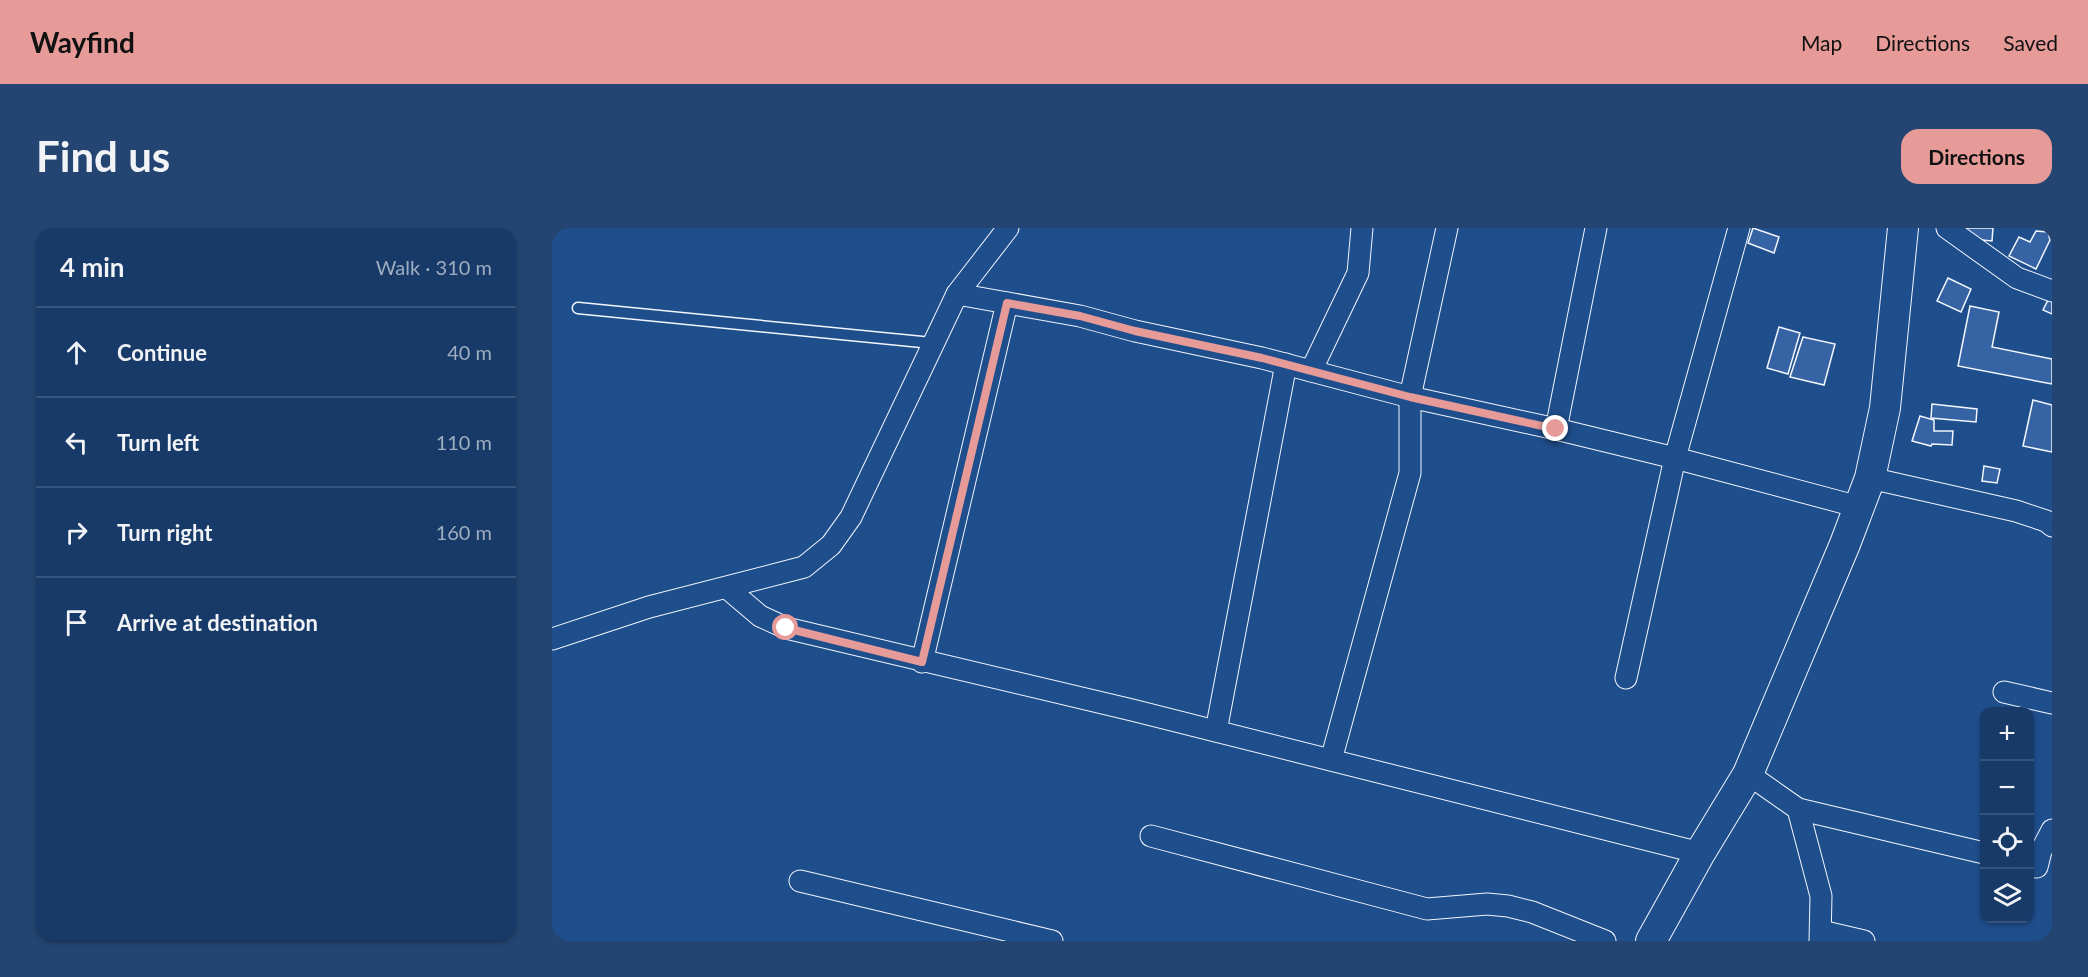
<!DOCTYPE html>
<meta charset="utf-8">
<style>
body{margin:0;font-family:Lato,sans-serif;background:#244571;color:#f1f3f6}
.controls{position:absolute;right:18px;bottom:18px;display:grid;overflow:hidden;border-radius:12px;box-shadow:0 2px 4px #0004}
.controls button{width:54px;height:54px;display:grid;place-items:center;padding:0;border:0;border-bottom:2px solid #36547d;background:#173a69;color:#f1f3f6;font:30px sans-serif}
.stop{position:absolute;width:18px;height:18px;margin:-14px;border:4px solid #e69b98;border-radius:50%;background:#fff}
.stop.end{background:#e69b98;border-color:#fff;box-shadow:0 2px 6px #0008}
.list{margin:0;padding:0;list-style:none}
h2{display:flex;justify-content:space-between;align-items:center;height:78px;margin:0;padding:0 24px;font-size:26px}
h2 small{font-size:20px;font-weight:400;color:#9eadc0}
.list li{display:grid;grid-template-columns:39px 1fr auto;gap:18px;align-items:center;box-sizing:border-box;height:90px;padding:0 24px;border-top:2px solid #36547d}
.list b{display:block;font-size:22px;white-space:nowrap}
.list em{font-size:20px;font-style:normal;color:#9eadc0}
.icon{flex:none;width:33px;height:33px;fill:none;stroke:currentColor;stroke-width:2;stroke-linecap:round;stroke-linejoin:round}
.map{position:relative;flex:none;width:1500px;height:713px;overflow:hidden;border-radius:18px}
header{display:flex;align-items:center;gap:36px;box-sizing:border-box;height:84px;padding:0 30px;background:#e69b98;color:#111}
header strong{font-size:28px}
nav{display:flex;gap:33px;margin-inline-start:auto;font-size:21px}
.intro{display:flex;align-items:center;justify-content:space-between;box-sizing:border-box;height:144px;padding:0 36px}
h1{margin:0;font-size:42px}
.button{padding:15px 27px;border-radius:18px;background:#e69b98;color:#111;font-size:21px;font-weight:700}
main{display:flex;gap:36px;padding:0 36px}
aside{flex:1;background:#173a69;border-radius:18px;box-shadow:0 2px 4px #0004}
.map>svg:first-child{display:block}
.building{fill:#3563a3;stroke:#f2f6ff;stroke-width:1.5}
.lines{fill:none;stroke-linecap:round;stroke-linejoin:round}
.lane-casing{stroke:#f2f6ff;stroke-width:13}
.street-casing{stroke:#f2f6ff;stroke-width:23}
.secondary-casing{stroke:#f2f6ff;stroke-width:32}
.lane{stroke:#1f4e8c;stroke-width:10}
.street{stroke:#1f4e8c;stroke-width:21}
.secondary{stroke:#1f4e8c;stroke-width:30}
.route{stroke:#e69b98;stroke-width:8}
</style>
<header>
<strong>Wayfind</strong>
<nav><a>Map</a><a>Directions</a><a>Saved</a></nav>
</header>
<div class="intro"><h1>Find us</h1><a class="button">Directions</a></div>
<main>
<aside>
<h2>4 min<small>Walk · 310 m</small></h2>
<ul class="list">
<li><svg class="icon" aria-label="ahead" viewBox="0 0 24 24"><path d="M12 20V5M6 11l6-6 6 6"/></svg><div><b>Continue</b></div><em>40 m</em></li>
<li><svg class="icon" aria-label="left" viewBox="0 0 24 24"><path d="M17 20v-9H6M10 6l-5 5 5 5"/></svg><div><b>Turn left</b></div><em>110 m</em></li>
<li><svg class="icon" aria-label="right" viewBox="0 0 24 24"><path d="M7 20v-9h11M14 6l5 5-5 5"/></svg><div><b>Turn right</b></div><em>160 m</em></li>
<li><svg class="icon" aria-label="arrive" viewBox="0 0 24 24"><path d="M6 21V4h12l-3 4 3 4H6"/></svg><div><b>Arrive at destination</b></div></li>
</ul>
</aside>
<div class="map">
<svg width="1500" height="713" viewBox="0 0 1500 713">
<rect width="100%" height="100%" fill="#1f4e8c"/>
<g class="building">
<polygon points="1201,0 1227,9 1222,25 1196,15"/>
<polygon points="1409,0 1441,0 1440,13 1411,10"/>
<polygon points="1484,3 1496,4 1498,12 1484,41 1457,28 1467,9 1478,14"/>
<polygon points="1396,50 1419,61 1409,84 1385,73"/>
<polygon points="1500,64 1500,86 1491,82"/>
<polygon points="1418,78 1447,84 1440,119 1500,131 1500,156 1406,138"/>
<polygon points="1227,99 1248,105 1236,146 1215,140"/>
<polygon points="1251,109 1283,116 1272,157 1238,149"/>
<polygon points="1481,172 1500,177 1500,224 1471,218"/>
<polygon points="1380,176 1425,181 1424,194 1379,190"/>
<polygon points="1368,188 1382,192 1382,203 1401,203 1400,217 1380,216 1379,218 1360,213"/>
<polygon points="1432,238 1448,241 1445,255 1430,253"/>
</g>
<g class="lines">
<g class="lane-casing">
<polyline id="lane" points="26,80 380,115"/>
</g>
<g class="street-casing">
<g id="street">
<polyline points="1395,0 1465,50 1500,63"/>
<polyline points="405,66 528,88 583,103 710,130 858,169 1004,201 1123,230 1307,279"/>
<polyline points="759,143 806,45 810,0"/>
<polyline points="1004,201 1044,0"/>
<polyline points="1318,250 1464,283 1494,293 1500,298"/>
<polyline points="175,360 208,388 234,400 580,482 1148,625"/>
<polyline points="0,411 97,379 252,339 279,317 299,289 405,66 456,0"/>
<polyline points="370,434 455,75"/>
<polyline points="1074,450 1123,230 1187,0"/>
<polyline points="1452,464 1500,475"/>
<polyline points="664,503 734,136"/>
<polyline points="779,532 858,245 858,169 895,0"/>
<polyline points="1196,546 1246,581 1269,668 1268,713"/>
<polyline points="1246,581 1432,625"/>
<polyline points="599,608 875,681 935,676 956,678 980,684 1053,713"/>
<polyline points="1485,639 1489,623 1500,602"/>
<polyline points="248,653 500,713"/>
<polyline points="1269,703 1312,713"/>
</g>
</g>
<g class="secondary-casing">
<polyline id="secondary" points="1099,713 1148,625 1196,546 1293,316 1318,250 1333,180 1351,0"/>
</g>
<use href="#lane" class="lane"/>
<use href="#street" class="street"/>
<use href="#secondary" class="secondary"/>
</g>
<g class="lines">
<polyline class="route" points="234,400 370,434 455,75 528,88 583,103 710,130 858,169 1004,201"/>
</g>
</svg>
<div class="controls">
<button>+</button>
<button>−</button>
<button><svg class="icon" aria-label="locate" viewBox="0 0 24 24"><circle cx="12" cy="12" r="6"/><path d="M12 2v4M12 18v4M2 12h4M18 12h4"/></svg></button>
<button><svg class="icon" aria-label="layers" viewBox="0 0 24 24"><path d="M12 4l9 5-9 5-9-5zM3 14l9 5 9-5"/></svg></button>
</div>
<div class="stop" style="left:234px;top:400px"></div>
<div class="stop end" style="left:1004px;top:201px"></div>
</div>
</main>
